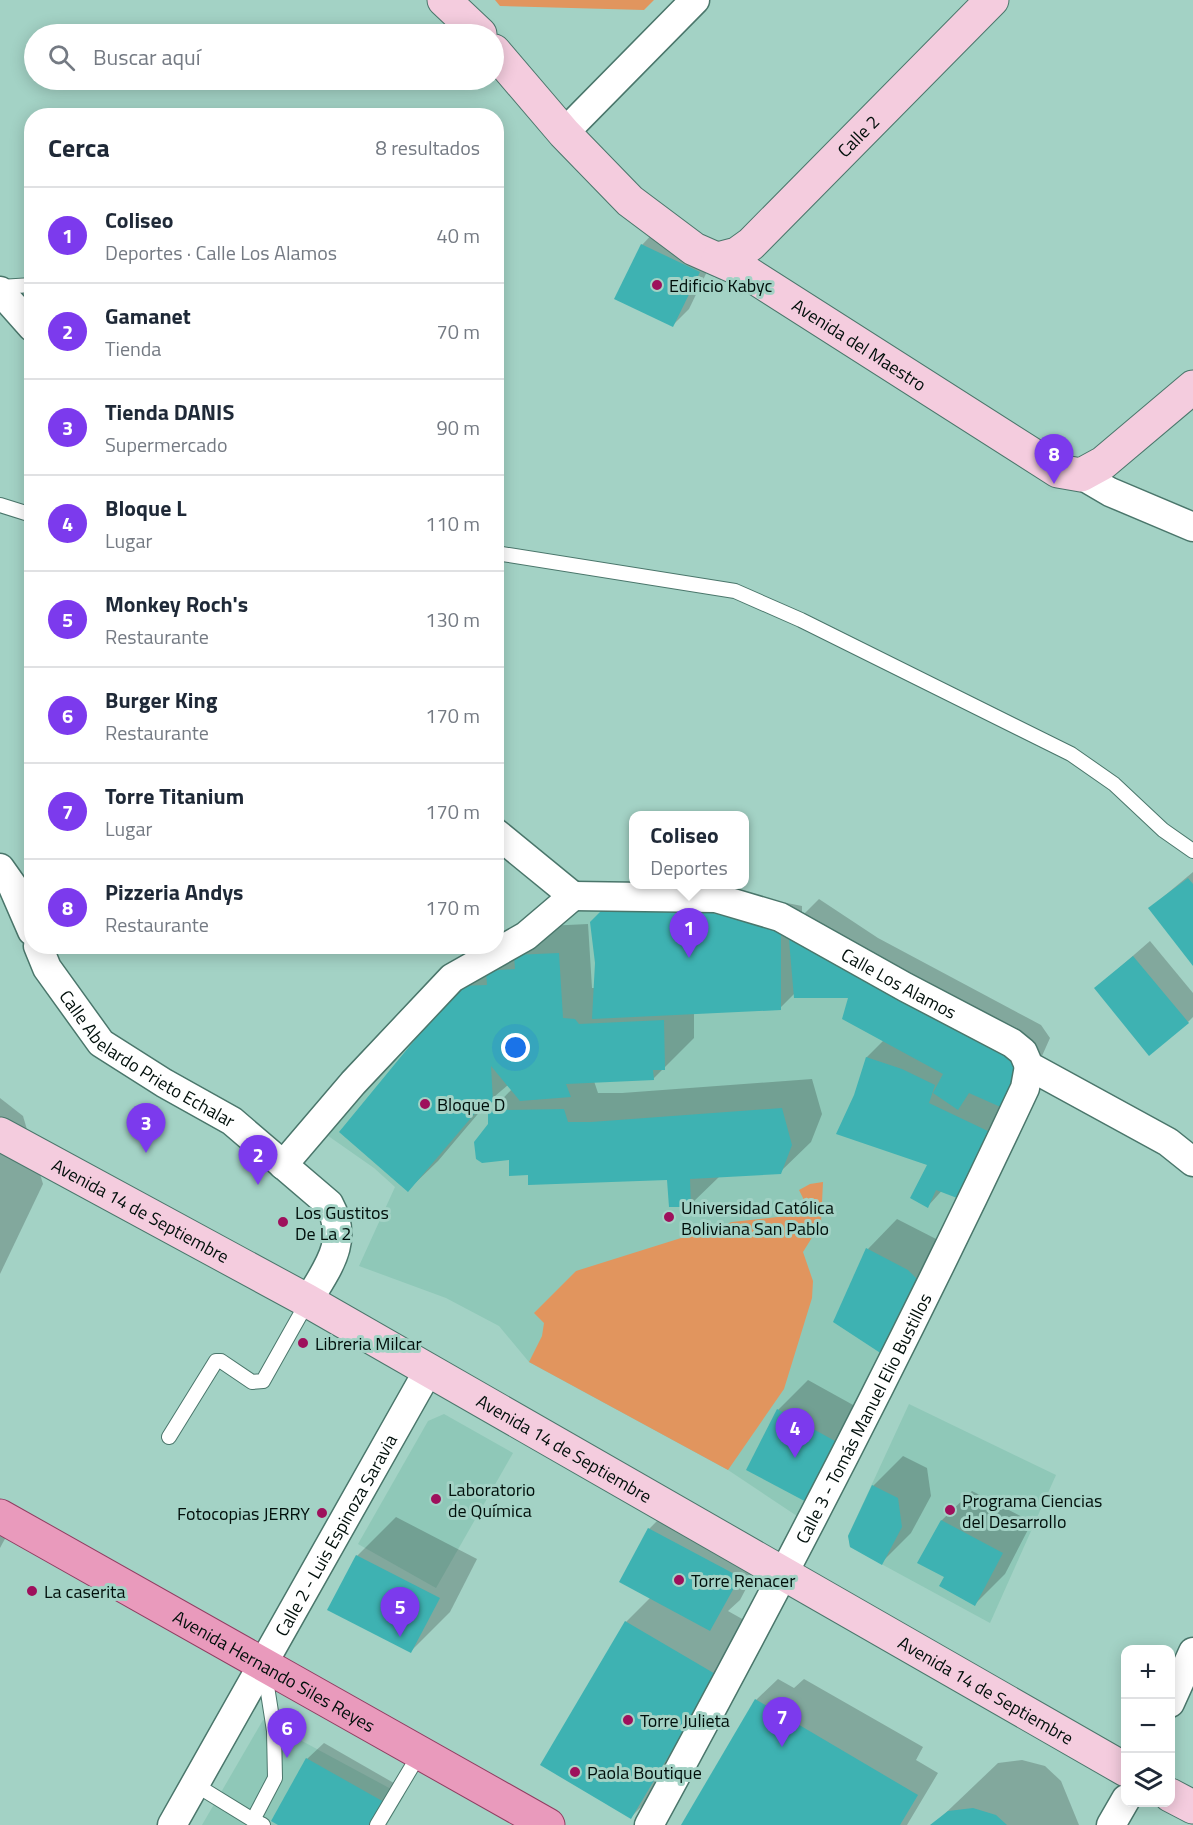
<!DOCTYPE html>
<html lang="es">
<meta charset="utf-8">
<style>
body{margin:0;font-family:"Titillium Web",sans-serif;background:#f6f6f7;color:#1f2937}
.controls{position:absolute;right:18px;bottom:18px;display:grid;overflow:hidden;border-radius:12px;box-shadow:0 3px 15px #0003}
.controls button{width:54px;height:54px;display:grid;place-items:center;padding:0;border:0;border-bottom:2px solid #e0e1e3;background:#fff;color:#1f2937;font:30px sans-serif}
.you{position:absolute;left:516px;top:1048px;width:21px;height:21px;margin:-15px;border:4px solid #fff;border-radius:50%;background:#1a73e8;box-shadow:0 0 0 9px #1a73e833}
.badge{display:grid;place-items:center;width:39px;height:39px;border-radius:50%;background:#7c3aed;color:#fff;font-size:20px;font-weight:700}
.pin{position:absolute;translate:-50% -50px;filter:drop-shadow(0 2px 3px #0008)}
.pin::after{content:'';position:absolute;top:32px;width:21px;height:18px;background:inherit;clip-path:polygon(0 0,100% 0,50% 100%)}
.popup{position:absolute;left:629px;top:811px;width:120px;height:78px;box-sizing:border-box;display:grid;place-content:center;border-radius:12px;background:#fff;filter:drop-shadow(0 2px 4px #0005);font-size:20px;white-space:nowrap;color:#747a83}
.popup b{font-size:22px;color:#1f2937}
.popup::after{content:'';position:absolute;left:50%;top:100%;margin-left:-12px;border:12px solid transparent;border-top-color:#fff}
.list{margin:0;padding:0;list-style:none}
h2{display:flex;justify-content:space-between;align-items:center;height:78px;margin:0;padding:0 24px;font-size:26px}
h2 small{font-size:20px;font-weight:400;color:#747a83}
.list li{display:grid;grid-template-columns:39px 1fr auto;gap:18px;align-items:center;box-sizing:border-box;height:96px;padding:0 24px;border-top:2px solid #e0e1e3}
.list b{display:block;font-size:22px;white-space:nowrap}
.list p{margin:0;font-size:20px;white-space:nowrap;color:#747a83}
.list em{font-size:20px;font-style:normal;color:#747a83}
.icon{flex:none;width:33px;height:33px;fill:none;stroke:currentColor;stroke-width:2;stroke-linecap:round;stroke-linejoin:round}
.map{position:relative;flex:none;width:1193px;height:1825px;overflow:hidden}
.search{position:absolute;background:#fff;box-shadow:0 3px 15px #0003;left:24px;top:24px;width:480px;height:66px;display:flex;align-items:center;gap:15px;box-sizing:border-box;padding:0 21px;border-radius:33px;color:#747a83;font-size:22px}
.panel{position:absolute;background:#fff;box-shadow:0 3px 15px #0003;left:24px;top:108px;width:480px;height:846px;border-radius:24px}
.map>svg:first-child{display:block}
.built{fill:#8fc8b8}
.green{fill:#e1955e}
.shadow{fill:#0003}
.building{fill:#3eb2b2}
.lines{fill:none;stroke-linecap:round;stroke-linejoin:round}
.service-casing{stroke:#4a766b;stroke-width:16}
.minor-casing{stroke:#4a766b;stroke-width:31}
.secondary-casing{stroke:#4a766b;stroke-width:35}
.primary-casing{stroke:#8f3d61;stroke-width:35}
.service{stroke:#fff;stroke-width:14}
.minor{stroke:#fff;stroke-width:28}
.secondary{stroke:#f4ccde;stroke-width:33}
.primary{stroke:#e99abc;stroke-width:33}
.poi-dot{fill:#9e105c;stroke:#a3d2c5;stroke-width:2}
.labels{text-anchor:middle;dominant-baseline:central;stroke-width:6;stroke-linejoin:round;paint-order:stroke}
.street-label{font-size:18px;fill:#010f0b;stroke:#a3d2c5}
.poi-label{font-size:18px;fill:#010f0b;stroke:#a3d2c5;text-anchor:start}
</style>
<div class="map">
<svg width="1193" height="1825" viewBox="0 0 1193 1825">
<rect width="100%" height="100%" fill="#a3d2c5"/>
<g class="built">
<polygon points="608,904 696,910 765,923 1021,1069 803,1520 728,1470 529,1362 499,1326 446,1298 359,1266 395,1187 374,1168 324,1133 449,988 558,916"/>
<polygon points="909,1404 1056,1475 990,1623 850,1547 848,1536"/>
<polygon points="444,1414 513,1453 436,1588 358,1544 428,1421"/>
<polygon points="263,1720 404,1796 387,1825 202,1825"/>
</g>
<g class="green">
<polygon points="495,0 654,0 644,10 500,6"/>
<polygon points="823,1182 821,1223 803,1252 813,1281 812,1298 784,1389 728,1470 529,1362 542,1336 544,1323 534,1313 576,1271 732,1222 804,1214 805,1202 799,1190 810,1184"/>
</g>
<g class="shadow">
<polygon points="658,228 715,255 689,309 673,325 642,245"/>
<polygon points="1193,872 1193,963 1150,908"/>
<polygon points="718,889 802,906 802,916 819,899 878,938 1041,1025 1050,1038 1021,1103 928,1206 929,1164 855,1095 867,1057 884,1040 850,996 795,993 780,1008 694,1012 694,1038 653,1079 594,1081 598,1093 622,1093 812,1079 822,1114 811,1142 780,1172 720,1176 690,1205 668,1178 529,1173 510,1158 490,1124 489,1113 512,1089 508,1085 488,1102 438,1161 408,1190 460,987 546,926 588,924 592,988 595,988"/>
<polygon points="1150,941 1193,993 1193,1017 1188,1022 1096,988"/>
<polygon points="0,1098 23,1116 43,1184 0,1274"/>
<polygon points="897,1219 938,1240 915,1324 868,1249"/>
<polygon points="808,1380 873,1416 842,1473 778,1410"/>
<polygon points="903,1456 927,1468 931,1496 911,1533 881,1563 873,1486"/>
<polygon points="972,1491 1032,1522 1005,1574 975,1604 946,1577 919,1562 942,1520"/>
<polygon points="679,1499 768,1547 740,1600 728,1611 760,1629 676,1772 631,1817 626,1622 651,1597 649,1529"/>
<polygon points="0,1514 14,1522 0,1548"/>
<polygon points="396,1517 477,1559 450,1612 411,1651 357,1556"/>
<polygon points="778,1679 794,1688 804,1679 923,1747 916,1760 938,1773 907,1825 683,1825 756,1700"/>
<polygon points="324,1743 399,1786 377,1825 281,1825 307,1759"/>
<polygon points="1022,1760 1045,1766 1061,1781 1079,1825 933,1825 998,1763"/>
</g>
<g class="building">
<polygon points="641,244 700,272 673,327 614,299"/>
<polygon points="1188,878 1193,884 1193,966 1148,908"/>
<polygon points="608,904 696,910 781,927 781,1010 592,1019 595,963 590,922"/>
<polygon points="788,928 1011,1055 1021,1069 1005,1109 969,1093 958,1110 933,1093 943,1074 842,1019 848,998 794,998"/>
<polygon points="559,953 563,1018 575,1019 579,1024 664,1020 665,1070 653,1070 654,1080 566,1084 571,1097 520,1101 491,1066 493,1102 482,1105 408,1192 339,1132 459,986 487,985 486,971 515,969 514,955"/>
<polygon points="1133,956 1189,1023 1149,1056 1094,988"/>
<polygon points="866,1057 902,1069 935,1085 929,1103 992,1133 965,1201 936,1190 928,1208 910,1198 927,1165 836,1134 854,1095"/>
<polygon points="782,1108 792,1145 781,1174 690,1179 691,1207 669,1207 667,1180 528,1185 528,1175 509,1176 509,1160 482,1163 476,1159 474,1142 488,1124 488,1112 500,1110 564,1109 568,1122 591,1122"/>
<polygon points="866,1248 908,1270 919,1281 885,1356 833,1322"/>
<polygon points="777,1409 844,1446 812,1505 746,1470"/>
<polygon points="872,1485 898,1498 902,1527 882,1565 850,1547 848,1536"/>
<polygon points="941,1520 1003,1553 975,1606 939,1586 944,1577 917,1563"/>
<polygon points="648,1528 740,1577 710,1631 619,1582"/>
<polygon points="356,1555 440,1598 411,1653 327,1610"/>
<polygon points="625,1621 717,1675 631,1819 540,1765"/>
<polygon points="755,1699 918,1795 900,1825 681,1825"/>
<polygon points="306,1758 384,1802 371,1825 278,1825 271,1821"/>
<polygon points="973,1808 996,1815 1007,1825 930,1825 948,1811"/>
</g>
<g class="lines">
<g class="service-casing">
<g id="service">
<polyline points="0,287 32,285"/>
<polyline points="0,505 32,515"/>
<polyline points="496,553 735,591 801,620 1071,754 1114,784 1163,830 1193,851"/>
<polyline points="169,1437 216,1361 221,1361 252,1382 263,1381 308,1301"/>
<polyline points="196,1785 253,1820"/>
<polyline points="263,1825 253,1820 275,1778 274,1731 264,1667"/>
<polyline points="377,1825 420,1753"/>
</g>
</g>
<g class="minor-casing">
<g id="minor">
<polyline points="564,133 695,0"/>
<polyline points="0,291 32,327"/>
<polyline points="1081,475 1110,492 1193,527"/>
<polyline points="496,833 573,896"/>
<polyline points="0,868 12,885 32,931"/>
<path id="s1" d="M573,896l143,2 64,19 125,70 107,56 11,9 6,14 139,76 25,20"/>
<path id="s2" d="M38,946l9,22 54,75 63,40 68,38 97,83c21,38 -2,64 -21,97"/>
<polyline points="283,1165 353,1083 452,978 526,936 573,896"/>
<polyline points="1170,1703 1193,1652"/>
<path id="s3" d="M172,1825l256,-454"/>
<path id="s4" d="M649,1825c132,-242 259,-487 376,-737l4,-22"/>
<polyline points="1111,1825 1126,1799"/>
</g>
</g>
<g class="secondary-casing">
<g id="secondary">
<polyline points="444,0 480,34"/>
<path id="s5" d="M494,51l70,82 66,68 64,48 52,23 312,199 23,4 22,-12 90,-76"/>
<path id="s6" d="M718,259l19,-5 14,-10 241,-244"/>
<path id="s7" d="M0,1134l308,167 818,469"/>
<polyline points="1170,1795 1193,1807"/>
</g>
</g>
<g class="primary-casing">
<g id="primary">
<path id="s8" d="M0,1516l548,309"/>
</g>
</g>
<use href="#service" class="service"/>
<use href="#minor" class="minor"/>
<use href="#secondary" class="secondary"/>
<use href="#primary" class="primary"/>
</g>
<g class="poi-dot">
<circle cx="657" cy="285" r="6"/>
<circle cx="425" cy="1104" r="6"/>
<circle cx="669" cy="1217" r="6"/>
<circle cx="283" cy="1222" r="6"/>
<circle cx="303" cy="1343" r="6"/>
<circle cx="436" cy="1499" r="6"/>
<circle cx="950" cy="1510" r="6"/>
<circle cx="322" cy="1513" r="6"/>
<circle cx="679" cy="1580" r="6"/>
<circle cx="32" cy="1591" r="6"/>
<circle cx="628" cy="1720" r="6"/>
<circle cx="575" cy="1772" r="6"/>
</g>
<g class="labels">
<g class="street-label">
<text stroke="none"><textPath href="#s6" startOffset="189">Calle 2</textPath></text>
<text stroke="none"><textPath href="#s5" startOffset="474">Avenida del Maestro</textPath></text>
<text stroke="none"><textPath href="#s1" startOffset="346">Calle Los Alamos</textPath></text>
<text stroke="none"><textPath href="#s2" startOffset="162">Calle Abelardo Prieto Echalar</textPath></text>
<text stroke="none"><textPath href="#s7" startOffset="160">Avenida 14 de Septiembre</textPath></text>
<text stroke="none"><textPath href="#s4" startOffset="460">Calle 3 - Tomás Manuel Elio Bustillos</textPath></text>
<text stroke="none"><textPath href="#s7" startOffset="646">Avenida 14 de Septiembre</textPath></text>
<text stroke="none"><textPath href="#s3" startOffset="333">Calle 2 - Luis Espinoza Saravia</textPath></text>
<text stroke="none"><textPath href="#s8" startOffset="315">Avenida Hernando Siles Reyes</textPath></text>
<text stroke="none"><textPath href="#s7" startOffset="1132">Avenida 14 de Septiembre</textPath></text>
</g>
<g class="poi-label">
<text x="669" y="285">Edificio Kabyc</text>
<text x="437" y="1104">Bloque D</text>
<text x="681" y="1207">Universidad Católica<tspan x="681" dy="21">Boliviana San Pablo</tspan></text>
<text x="295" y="1212">Los Gustitos<tspan x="295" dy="21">De La 2</tspan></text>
<text x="315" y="1343">Libreria Milcar</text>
<text x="448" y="1489">Laboratorio<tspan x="448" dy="21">de Química</tspan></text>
<text x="962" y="1500">Programa Ciencias<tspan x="962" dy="21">del Desarrollo</tspan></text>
<text x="310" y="1513" text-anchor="end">Fotocopias JERRY</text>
<text x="691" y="1580">Torre Renacer</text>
<text x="44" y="1591">La caserita</text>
<text x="640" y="1720">Torre Julieta</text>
<text x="587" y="1772">Paola Boutique</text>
</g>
</g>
</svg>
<div class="controls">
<button>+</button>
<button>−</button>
<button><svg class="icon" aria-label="layers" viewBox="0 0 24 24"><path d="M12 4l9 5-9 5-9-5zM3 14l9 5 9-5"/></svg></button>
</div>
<div class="you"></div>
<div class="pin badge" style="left:689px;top:958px">1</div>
<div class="popup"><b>Coliseo</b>Deportes</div>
<div class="pin badge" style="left:258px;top:1185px">2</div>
<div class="pin badge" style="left:146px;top:1153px">3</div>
<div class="pin badge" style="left:795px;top:1458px">4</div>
<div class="pin badge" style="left:400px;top:1637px">5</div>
<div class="pin badge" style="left:287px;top:1758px">6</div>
<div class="pin badge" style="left:782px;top:1747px">7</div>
<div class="pin badge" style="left:1054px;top:484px">8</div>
<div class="search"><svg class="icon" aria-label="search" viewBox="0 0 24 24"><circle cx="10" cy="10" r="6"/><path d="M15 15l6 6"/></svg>Buscar aquí</div>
<section class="panel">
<h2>Cerca<small>8 resultados</small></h2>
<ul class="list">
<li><span class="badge">1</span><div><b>Coliseo</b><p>Deportes · Calle Los Alamos</p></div><em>40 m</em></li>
<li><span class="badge">2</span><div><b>Gamanet</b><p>Tienda</p></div><em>70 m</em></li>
<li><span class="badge">3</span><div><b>Tienda DANIS</b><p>Supermercado</p></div><em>90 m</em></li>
<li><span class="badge">4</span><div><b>Bloque L</b><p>Lugar</p></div><em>110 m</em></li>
<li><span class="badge">5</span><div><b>Monkey Roch's</b><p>Restaurante</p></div><em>130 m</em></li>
<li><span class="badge">6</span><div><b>Burger King</b><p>Restaurante</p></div><em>170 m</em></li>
<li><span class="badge">7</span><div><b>Torre Titanium</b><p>Lugar</p></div><em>170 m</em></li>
<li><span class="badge">8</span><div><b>Pizzeria Andys</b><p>Restaurante</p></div><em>170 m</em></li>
</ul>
</section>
</div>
